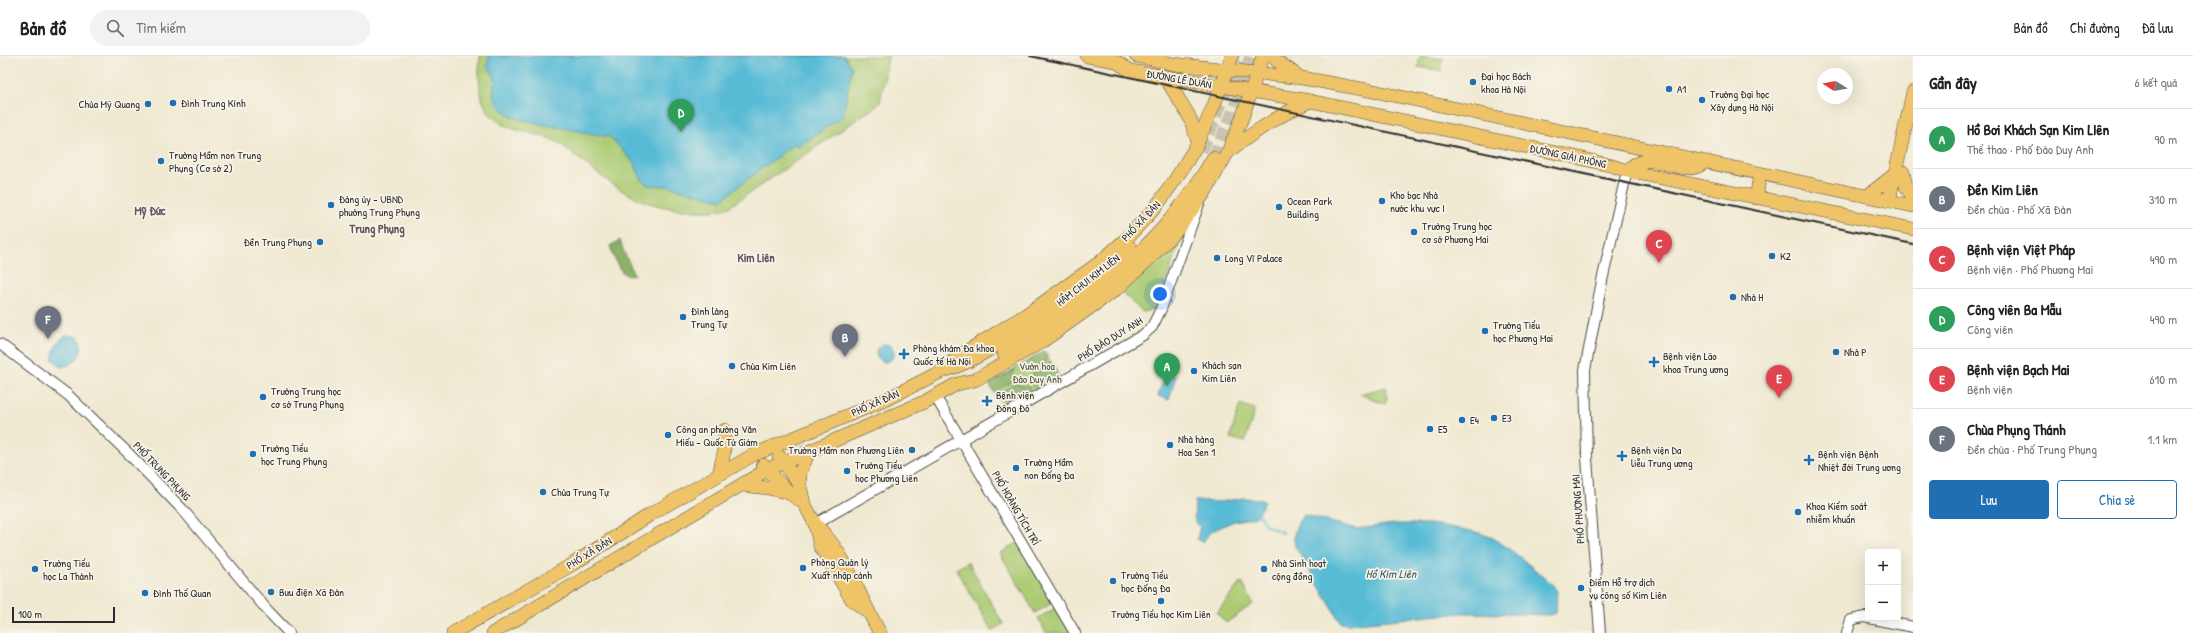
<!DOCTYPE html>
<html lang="vi">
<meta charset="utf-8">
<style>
body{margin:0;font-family:"Patrick Hand",sans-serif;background:#f2f2f2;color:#222}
.controls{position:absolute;right:12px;bottom:12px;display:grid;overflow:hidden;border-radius:4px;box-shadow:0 4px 16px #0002}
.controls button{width:36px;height:36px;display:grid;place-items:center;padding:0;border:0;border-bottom:1px solid #e0e0e0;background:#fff;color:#222;font:20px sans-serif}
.compass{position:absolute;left:1817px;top:12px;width:36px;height:36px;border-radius:50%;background:#fff;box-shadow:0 4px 16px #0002;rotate:281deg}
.scale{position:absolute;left:12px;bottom:10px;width:103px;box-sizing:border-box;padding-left:4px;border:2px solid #2b2b2b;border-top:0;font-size:11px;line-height:14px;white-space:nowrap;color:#2b2b2b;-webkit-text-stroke:3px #f7f3e8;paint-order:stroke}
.you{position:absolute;left:1160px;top:238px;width:14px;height:14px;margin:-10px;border:3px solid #fff;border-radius:50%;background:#1a73e8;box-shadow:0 0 0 6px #1a73e833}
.badge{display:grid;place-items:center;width:26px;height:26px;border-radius:50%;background:#1f6fb2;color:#fff;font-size:13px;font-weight:700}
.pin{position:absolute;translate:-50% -33px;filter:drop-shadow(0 1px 2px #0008)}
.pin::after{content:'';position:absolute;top:21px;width:14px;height:12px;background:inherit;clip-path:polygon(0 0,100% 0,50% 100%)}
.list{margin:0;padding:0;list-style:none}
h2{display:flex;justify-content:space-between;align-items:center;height:52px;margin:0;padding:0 16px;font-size:17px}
h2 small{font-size:13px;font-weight:400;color:#767676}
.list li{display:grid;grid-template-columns:26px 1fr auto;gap:12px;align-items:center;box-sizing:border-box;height:60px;padding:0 16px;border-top:1px solid #e0e0e0}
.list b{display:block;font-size:15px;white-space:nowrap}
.list p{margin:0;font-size:13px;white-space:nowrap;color:#767676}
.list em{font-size:13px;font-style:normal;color:#767676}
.actions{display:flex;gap:8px;padding:12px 16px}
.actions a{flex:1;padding:9px 0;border:1px solid #1f6fb2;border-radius:4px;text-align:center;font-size:14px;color:#1f6fb2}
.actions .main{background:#1f6fb2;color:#fff}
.icon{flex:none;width:22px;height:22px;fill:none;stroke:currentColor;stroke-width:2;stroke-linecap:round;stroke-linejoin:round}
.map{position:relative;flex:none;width:1913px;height:577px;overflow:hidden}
header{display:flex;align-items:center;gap:24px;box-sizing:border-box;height:56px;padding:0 20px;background:#fff;border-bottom:1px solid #e0e0e0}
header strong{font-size:19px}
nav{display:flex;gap:22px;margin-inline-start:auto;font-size:14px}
.search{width:280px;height:36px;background:#f2f2f2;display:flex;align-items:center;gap:10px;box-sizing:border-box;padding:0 14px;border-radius:22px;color:#767676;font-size:15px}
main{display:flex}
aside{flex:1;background:#fff}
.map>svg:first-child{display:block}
.green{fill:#accb73;stroke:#6c7b4f}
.forest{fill:#89af65;stroke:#5a6d48}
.water{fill:#58bbd6;stroke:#427380}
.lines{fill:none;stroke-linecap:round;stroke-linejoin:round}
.stream{stroke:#58bbd6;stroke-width:2}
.major-tunnel{stroke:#c9c3b0;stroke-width:13;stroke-dasharray:13 6;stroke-linecap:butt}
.minor-casing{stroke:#494844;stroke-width:12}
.major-casing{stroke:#494844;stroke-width:14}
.minor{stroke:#fff;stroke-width:10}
.major{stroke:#efc469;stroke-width:13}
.rail{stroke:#2b2b2b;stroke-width:2}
.poi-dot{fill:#1f6fb2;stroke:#f7f3e8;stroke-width:1.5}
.labels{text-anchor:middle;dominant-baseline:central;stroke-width:3.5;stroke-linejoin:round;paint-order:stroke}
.poi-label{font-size:11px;fill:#2b2b2b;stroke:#f7f3e8;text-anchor:start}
.street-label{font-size:11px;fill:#2b2b2b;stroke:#f7f3e8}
.park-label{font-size:11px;fill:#4b533d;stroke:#f7f3e8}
.neighbourhood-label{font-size:12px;font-weight:bold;fill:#66535d;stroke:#f7f3e8}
.water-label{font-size:12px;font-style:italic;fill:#38565e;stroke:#f7f3e8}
</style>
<header>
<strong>Bản đồ</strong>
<div class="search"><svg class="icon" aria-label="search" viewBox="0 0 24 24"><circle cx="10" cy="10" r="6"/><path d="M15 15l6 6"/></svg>Tìm kiếm</div>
<nav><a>Bản đồ</a><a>Chỉ đường</a><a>Đã lưu</a></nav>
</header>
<main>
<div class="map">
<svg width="1913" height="577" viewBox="0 0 1913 577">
<rect width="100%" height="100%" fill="#f7f3e8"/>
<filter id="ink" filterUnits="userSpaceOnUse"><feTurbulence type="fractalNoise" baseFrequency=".025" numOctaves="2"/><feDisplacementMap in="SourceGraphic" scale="8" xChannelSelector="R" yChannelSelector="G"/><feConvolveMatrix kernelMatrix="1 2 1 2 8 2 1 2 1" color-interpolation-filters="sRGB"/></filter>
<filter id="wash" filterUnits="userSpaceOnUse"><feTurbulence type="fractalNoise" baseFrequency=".012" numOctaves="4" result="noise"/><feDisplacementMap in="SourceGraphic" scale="16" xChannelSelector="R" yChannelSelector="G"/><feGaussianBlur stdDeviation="0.9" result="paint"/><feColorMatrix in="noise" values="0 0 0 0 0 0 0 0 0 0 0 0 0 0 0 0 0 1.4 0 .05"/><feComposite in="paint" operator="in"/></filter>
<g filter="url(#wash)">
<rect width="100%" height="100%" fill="#f0e9d1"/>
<g class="green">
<path d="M480,0h408v3l-8,43 -5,5 -146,100c-15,6 -28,4 -45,3 -47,-5 -65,-20 -101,-48 -8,-6 -16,-14 -24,-19 -22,-13 -51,-8 -69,-29 -12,-13 -12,-41 -10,-58z"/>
<polygon points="1420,0 1443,3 1441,15 1418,11"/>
<polygon points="1185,171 1157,250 1152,254 1142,256 1122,236"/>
<polygon points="1044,295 1058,318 1057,322 1004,351 989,328"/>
<polygon points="1386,331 1387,342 1385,348 1360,338"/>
<polygon points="1240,348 1255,353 1245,386 1230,382"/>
<polygon points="1019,486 1054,546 1035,557 1000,497"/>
<polygon points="968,506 1003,568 992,575 956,513"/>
<polygon points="1242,526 1253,548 1226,567 1217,557 1239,528"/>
<polygon points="1057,551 1071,577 1046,577 1038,562"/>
</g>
<g class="forest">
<path d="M620,184c3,13 10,22 14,35 -14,6 -20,-19 -24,-29z"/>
<polygon points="1044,295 1049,303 1032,314 1020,310"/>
<polygon points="1051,306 1058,318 1057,322 1035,334 1031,327 1034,322 1033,316"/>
<polygon points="1016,312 1013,317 1014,324 995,336 989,328"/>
<polygon points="1016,327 1023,330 1028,329 1032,336 1004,351 997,339"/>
</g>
<g class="water">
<polygon points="489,0 844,0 852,11 843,60 799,90 794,88 721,144 667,130 647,129 642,124 633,106 610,81 545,69 515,62 509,59 497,48 493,38 495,21 487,10"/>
<path d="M68,279l10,2c9,14 -2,28 -17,30l-8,-7c-1,-11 5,-21 15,-25z"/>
<circle cx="885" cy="297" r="9"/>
<polygon points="1165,317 1176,320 1169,344 1158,340"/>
<path d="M1243,442l16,1 5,2 -5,13 -3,3 -22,4 -24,11 -7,10 -6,-3 3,-13 -4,-2c-3,-7 -1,-16 -1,-23l25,1z"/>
<path d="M1304,459l53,14 37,-5h38l45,8 16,6 19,13 43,35 2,5 -1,22 -5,2 -90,-2 -113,11 -7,-1 -46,-77c-3,-10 1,-24 9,-31z"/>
</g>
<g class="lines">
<polyline class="stream" points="1259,458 1265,469 1283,477"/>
</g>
</g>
<g filter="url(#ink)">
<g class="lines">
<g class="major-tunnel">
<polyline points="1201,95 1217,58 1237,4"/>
<polyline points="1213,102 1233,57 1251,0"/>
</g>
<g class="minor-casing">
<g id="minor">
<polyline points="0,288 68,339 128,397 182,453 268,555 289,577"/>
<polyline points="935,340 1075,577"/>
<polyline points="815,468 1143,279 1152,271 1161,253 1199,148"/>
<polyline points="1600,577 1587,402 1585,314 1602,225 1627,115"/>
<polyline points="1847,577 1851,564 1864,561 1913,571"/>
</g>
</g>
<g class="major-casing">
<g id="major">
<polyline points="1087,0 1115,5 1131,15 1310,45 1571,100 1613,110 1627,115 1913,173"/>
<polyline points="1136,0 1174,8 1302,22 1378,36 1913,150"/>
<polyline points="1273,0 1277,5 1298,20"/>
<polyline points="1165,21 1189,60 1198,85"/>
<path d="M1229,95c25,-19 52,-37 81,-50"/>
<path d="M1627,115c21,-26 54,8 75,-7"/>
<polyline points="1903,116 1906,130 1913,142"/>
<polyline points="1867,140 1895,118"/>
<polyline points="1756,142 1760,118"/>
<polyline points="1889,145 1913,36"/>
<path d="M1004,298c85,-55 158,-106 209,-196"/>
<path d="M946,314c21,-6 38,-17 57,-29 44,-27 88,-58 127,-94"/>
<polyline points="779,400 800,430 804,447 815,468 820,490 852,544 868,556"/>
<polyline points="763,409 789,437 804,447"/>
<polyline points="719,418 724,396 725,374"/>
<polyline points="742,429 768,432 789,437"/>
<polyline points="800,430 800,417 809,395"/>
<path d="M815,468c33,32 43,71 65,109"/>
<polyline points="453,577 573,508 651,458 753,399 885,344 942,315 959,300 1027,258 1099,207 1126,183 1155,152 1175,124 1195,92 1214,49 1232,0"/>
<polyline points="493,577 768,413 924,346 957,328 975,324 1043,285 1118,232 1147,205 1178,173 1205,136 1228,96 1242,62 1263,0"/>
</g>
</g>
<use href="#minor" class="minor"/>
<use href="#major" class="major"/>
<polyline class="rail" points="1030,0 1913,188"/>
</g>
</g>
<g class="poi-dot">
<circle cx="1473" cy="26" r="4"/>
<circle cx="1669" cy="33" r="4"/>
<circle cx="1702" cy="44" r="4"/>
<circle cx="173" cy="47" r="4"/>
<circle cx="148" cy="48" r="4"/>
<circle cx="161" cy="105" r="4"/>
<circle cx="1382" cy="145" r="4"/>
<circle cx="331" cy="149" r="4"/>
<circle cx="1279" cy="151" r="4"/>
<circle cx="1414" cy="176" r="4"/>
<circle cx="320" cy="186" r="4"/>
<circle cx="1772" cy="200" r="4"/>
<circle cx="1217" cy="202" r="4"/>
<circle cx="1733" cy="241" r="4"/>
<circle cx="683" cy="261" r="4"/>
<circle cx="1485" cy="275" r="4"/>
<circle cx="1836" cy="296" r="4"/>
<path d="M902 292h4v4h4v4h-4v4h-4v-4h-4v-4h4z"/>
<path d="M1652 300h4v4h4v4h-4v4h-4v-4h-4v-4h4z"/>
<circle cx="732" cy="310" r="4"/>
<circle cx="1194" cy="315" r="4"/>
<circle cx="263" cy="341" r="4"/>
<path d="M985 339h4v4h4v4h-4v4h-4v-4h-4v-4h4z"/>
<circle cx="1494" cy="362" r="4"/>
<circle cx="1462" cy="364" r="4"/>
<circle cx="1430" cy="373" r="4"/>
<circle cx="668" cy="379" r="4"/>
<circle cx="1170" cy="389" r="4"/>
<circle cx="912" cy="394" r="4"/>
<circle cx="253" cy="398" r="4"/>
<path d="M1620 394h4v4h4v4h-4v4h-4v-4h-4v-4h4z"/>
<path d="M1807 398h4v4h4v4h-4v4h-4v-4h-4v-4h4z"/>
<circle cx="1016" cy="412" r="4"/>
<circle cx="847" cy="415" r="4"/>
<circle cx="543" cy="436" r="4"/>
<circle cx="1798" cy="456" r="4"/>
<circle cx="803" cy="512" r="4"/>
<circle cx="35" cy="513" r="4"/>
<circle cx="1264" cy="513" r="4"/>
<circle cx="1113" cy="525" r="4"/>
<circle cx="1581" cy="532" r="4"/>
<circle cx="271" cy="536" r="4"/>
<circle cx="145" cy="537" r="4"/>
<circle cx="1161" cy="545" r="4"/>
</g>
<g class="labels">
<g class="poi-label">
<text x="1481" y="20">Đại học Bách<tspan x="1481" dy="13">khoa Hà Nội</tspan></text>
<text x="1677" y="33">A1</text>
<text x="1710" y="38">Trường Đại học<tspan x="1710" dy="13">Xây dựng Hà Nội</tspan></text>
<text x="181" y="47">Đình Trung Kính</text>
<text x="140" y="48" text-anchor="end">Chùa Mỹ Quang</text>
<text x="169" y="99">Trường Mầm non Trung<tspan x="169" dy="13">Phụng (Cơ sở 2)</tspan></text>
<text x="1390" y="139">Kho bạc Nhà<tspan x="1390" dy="13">nước khu vực I</tspan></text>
<text x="339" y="143">Đảng ủy - UBND<tspan x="339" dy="13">phường Trung Phụng</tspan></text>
<text x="1287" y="145">Ocean Park<tspan x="1287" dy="13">Building</tspan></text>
<text x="1422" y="170">Trường Trung học<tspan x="1422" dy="13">cơ sở Phương Mai</tspan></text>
<text x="312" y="186" text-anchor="end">Đền Trung Phụng</text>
<text x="1780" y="200">K2</text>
<text x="1225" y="202">Long Vĩ Palace</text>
<text x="1741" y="241">Nhà H</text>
<text x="691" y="255">Đình làng<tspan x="691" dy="13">Trung Tự</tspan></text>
<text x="1493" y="269">Trường Tiểu<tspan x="1493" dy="13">học Phương Mai</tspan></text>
<text x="913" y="292">Phòng khám Đa khoa<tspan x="913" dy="13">Quốc tế Hà Nội</tspan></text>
<text x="1844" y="296">Nhà P</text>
<text x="1663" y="300">Bệnh viện Lão<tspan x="1663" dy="13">khoa Trung ương</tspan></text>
<text x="1202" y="309">Khách sạn<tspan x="1202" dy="13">Kim Liên</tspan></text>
<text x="740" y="310">Chùa Kim Liên</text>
<text x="271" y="335">Trường Trung học<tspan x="271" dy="13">cơ sở Trung Phụng</tspan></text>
<text x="996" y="339">Bệnh viện<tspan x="996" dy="13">Đông Đô</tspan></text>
<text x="1502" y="362">E3</text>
<text x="1470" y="364">E4</text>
<text x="676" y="373">Công an phường Văn<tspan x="676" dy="13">Miếu - Quốc Tử Giám</tspan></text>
<text x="1438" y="373">E5</text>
<text x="1178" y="383">Nhà hàng<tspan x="1178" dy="13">Hoa Sen 1</tspan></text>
<text x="261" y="392">Trường Tiểu<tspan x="261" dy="13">học Trung Phụng</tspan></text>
<text x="904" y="394" text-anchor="end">Trường Mầm non Phương Liên</text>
<text x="1631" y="394">Bệnh viện Da<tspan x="1631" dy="13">liễu Trung ương</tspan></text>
<text x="1818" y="398">Bệnh viện Bệnh<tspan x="1818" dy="13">Nhiệt đới Trung ương</tspan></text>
<text x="1024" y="406">Trường Mầm<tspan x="1024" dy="13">non Đống Đa</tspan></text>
<text x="855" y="409">Trường Tiểu<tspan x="855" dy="13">học Phương Liên</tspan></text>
<text x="551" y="436">Chùa Trung Tự</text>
<text x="1806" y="450">Khoa Kiểm soát<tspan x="1806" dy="13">nhiễm khuẩn</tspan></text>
<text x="811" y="506">Phòng Quản lý<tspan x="811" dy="13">Xuất nhập cảnh</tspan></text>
<text x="43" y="507">Trường Tiểu<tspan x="43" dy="13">học La Thành</tspan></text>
<text x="1272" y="507">Nhà Sinh hoạt<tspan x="1272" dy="13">cộng đồng</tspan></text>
<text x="1121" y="519">Trường Tiểu<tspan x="1121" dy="13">học Đống Đa</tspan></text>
<text x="1589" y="526">Điểm Hỗ trợ dịch<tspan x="1589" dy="13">vụ công số Kim Liên</tspan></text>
<text x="279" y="536">Bưu điện Xã Đàn</text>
<text x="153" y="537">Đình Thổ Quan</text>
<text x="1161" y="558" text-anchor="middle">Trường Tiểu học Kim Liên</text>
</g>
<g class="street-label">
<text transform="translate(1179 23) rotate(10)">ĐƯỜNG LÊ DUẨN</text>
<text transform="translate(1568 100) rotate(12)">ĐƯỜNG GIẢI PHÓNG</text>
<text transform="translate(1141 165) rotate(-47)">PHỐ XÃ ĐÀN</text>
<text transform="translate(1088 224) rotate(-38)">HẦM CHUI KIM LIÊN</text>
<text transform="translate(1110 283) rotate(-32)">PHỐ ĐÀO DUY ANH</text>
<text transform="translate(875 347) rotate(-24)">PHỐ XÃ ĐÀN</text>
<text transform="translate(162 415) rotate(46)">PHỐ TRUNG PHỤNG</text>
<text transform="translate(1016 452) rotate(60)">PHỐ HOÀNG TÍCH TRÍ</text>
<text transform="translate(1578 453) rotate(-94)">PHỐ PHƯƠNG MAI</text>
<text transform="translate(589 497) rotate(-32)">PHỐ XÃ ĐÀN</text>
</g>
<g class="park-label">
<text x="1037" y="310">Vườn hoa<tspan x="1037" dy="13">Đào Duy Anh</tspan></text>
</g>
<g class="neighbourhood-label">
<text x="150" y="154">Mỹ Đức</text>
<text x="377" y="172">Trung Phụng</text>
<text x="756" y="201">Kim Liên</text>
</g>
<g class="water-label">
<text x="1391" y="517">Hồ Kim Liên</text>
</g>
</g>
</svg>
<div class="controls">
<button>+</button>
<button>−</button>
</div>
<svg class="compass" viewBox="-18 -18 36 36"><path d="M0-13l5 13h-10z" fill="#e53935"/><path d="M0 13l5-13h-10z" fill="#767676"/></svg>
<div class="scale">100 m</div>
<div class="you"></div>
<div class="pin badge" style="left:1167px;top:330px;background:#2e9e5b">A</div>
<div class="pin badge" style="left:845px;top:301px;background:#6b7280">B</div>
<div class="pin badge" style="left:1659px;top:207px;background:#e0444e">C</div>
<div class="pin badge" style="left:681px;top:76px;background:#2e9e5b">D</div>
<div class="pin badge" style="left:1779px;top:342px;background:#e0444e">E</div>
<div class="pin badge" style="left:48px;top:283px;background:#6b7280">F</div>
</div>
<aside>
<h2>Gần đây<small>6 kết quả</small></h2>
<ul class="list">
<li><span class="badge" style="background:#2e9e5b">A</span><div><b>Hồ Bơi Khách Sạn Kim LIên</b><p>Thể thao · Phố Đào Duy Anh</p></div><em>90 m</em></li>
<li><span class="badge" style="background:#6b7280">B</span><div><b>Đền Kim Liên</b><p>Đền chùa · Phố Xã Đàn</p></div><em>310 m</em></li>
<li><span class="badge" style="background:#e0444e">C</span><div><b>Bệnh viện Việt Pháp</b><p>Bệnh viện · Phố Phương Mai</p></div><em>490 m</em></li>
<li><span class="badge" style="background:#2e9e5b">D</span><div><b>Công viên Ba Mẫu</b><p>Công viên</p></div><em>490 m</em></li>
<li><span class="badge" style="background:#e0444e">E</span><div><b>Bệnh viện Bạch Mai</b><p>Bệnh viện</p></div><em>610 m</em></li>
<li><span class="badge" style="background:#6b7280">F</span><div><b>Chùa Phụng Thánh</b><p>Đền chùa · Phố Trung Phụng</p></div><em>1.1 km</em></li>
</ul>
<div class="actions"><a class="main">Lưu</a><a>Chia sẻ</a></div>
</aside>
</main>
